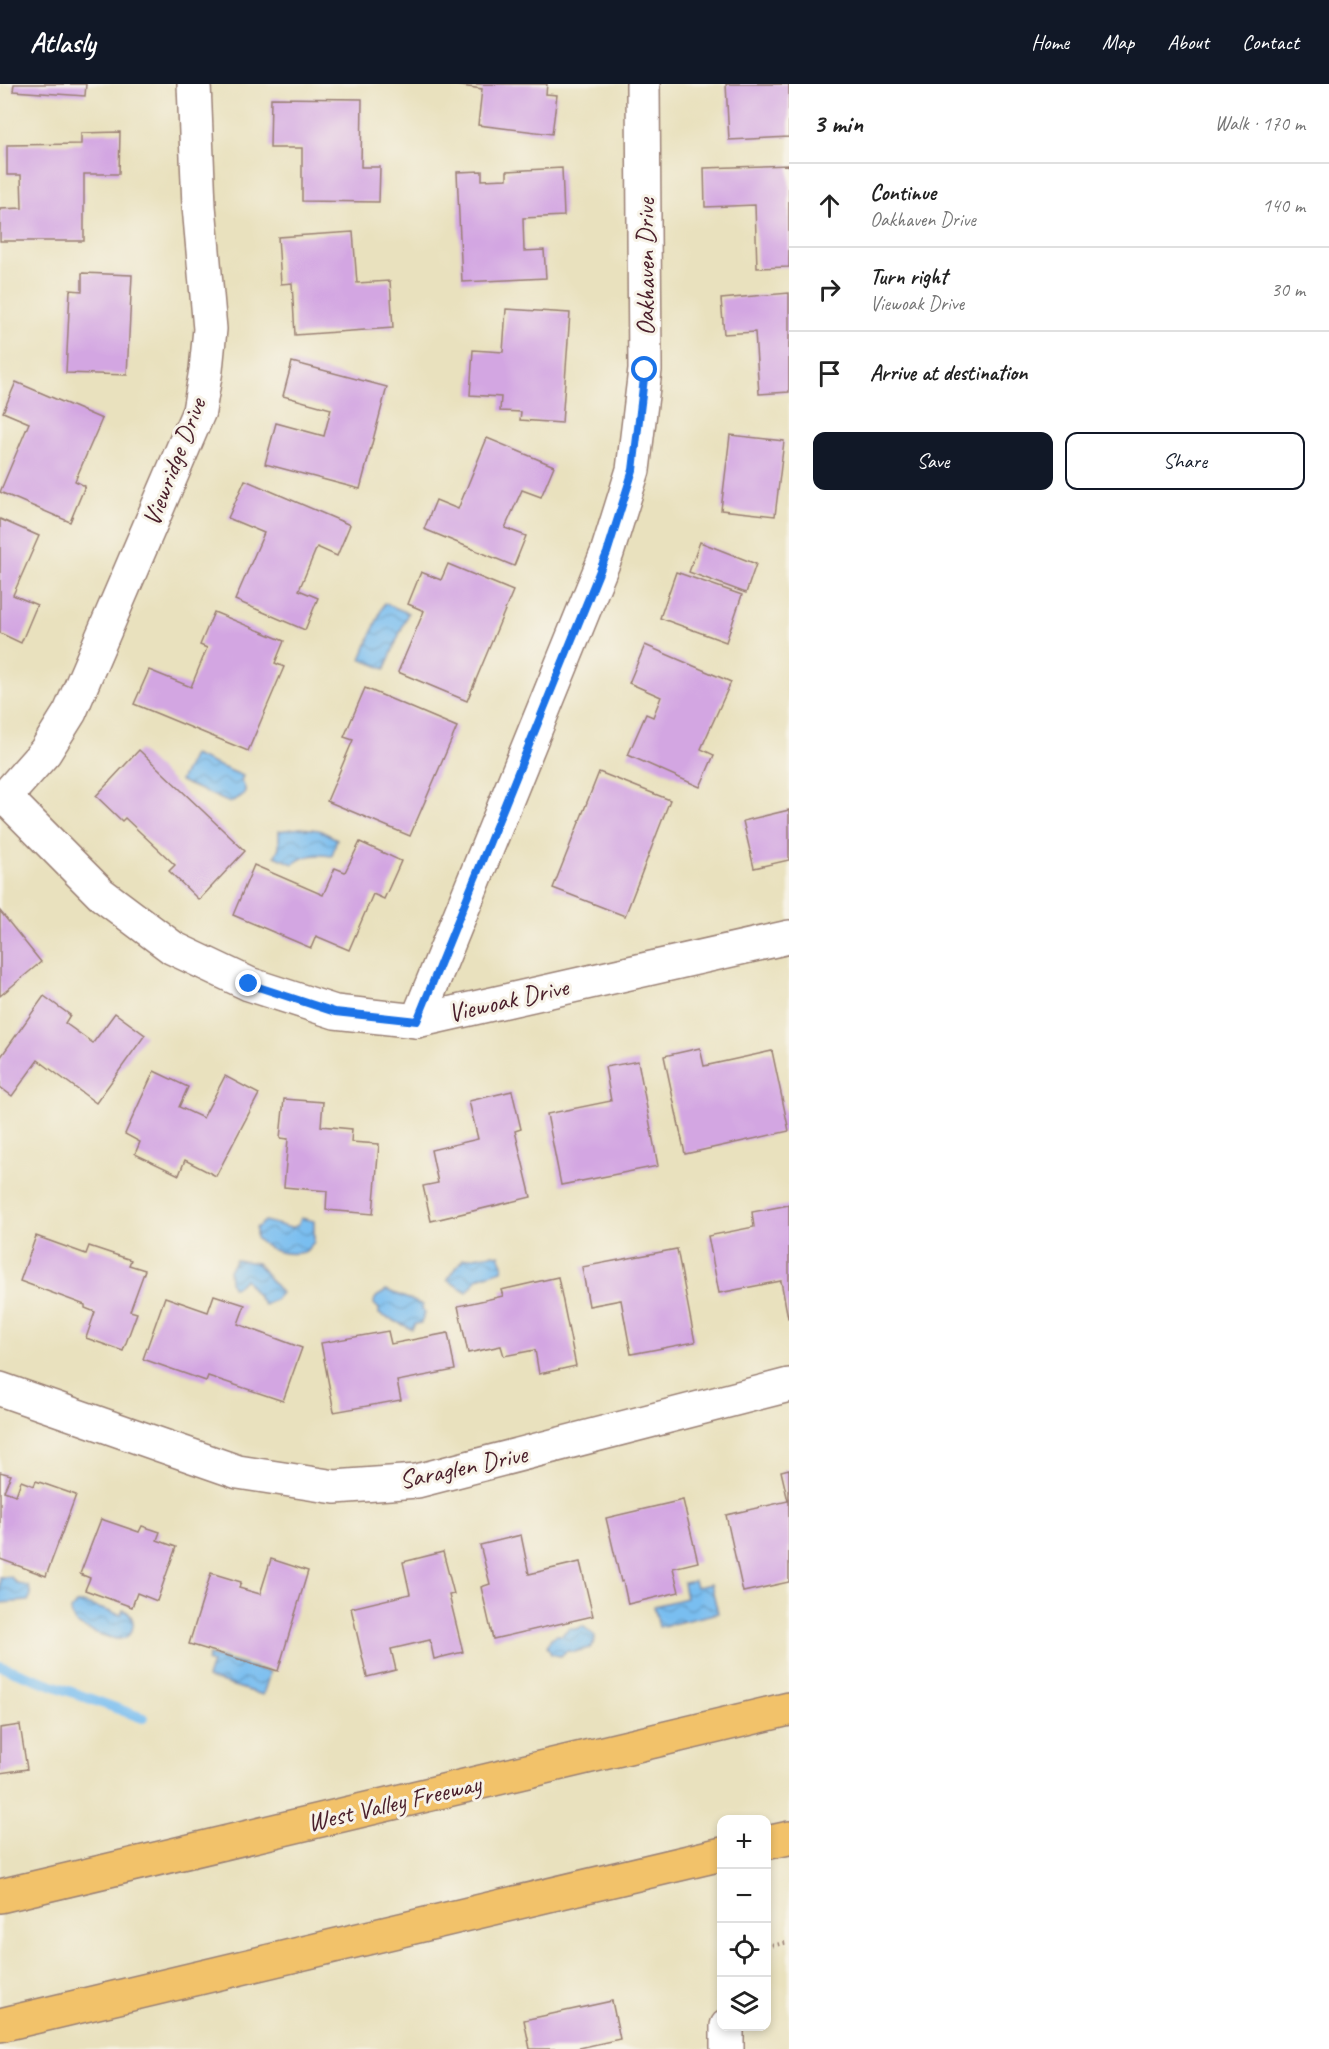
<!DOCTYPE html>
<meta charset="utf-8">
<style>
body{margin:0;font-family:Caveat,sans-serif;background:#f2f2f2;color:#222}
.controls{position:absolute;right:18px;bottom:18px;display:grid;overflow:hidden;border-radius:12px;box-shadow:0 3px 9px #0003}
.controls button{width:54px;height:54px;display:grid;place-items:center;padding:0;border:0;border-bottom:2px solid #e0e0e0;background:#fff;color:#222;font:30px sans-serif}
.stop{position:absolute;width:18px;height:18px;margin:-14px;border:4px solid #1a73e8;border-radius:50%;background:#fff}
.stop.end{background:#1a73e8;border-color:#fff;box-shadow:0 2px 6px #0008}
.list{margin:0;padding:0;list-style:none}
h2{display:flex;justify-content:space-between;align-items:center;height:78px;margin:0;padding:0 24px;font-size:26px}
h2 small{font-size:20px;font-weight:400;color:#767676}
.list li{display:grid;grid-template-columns:39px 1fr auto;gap:18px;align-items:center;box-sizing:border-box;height:84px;padding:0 24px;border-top:2px solid #e0e0e0}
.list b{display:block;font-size:22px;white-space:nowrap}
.list p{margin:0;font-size:20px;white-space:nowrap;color:#767676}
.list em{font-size:20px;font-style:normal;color:#767676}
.actions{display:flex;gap:12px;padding:18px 24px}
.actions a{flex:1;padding:14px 0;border:2px solid #111827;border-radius:12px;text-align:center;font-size:21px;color:#111827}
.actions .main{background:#111827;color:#fff}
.icon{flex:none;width:33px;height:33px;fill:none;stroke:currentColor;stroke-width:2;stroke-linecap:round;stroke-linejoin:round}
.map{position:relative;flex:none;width:789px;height:1965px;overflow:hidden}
header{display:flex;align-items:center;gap:36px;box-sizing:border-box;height:84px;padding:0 30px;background:#111827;color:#fff}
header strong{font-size:28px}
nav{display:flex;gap:33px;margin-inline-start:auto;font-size:21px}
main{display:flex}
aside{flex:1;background:#fff}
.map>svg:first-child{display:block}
.water{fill:url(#water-waves);stroke:#626e8e;stroke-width:1.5}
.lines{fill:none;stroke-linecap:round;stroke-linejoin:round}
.stream{stroke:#79bef0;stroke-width:10}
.building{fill:#d3a6e2}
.minor-casing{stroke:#9a8074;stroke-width:36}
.highway-casing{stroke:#9a8074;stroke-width:36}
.path{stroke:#9a8074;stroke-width:4;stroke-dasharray:1.5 4.5;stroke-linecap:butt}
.minor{stroke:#fff;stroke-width:33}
.highway{stroke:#f2c26a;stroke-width:33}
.route{stroke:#1a73e8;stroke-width:8}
.labels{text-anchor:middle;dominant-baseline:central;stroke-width:6;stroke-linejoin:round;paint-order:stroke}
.street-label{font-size:26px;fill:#4a1f2b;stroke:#f7f3e8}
</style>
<header>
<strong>Atlasly</strong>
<nav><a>Home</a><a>Map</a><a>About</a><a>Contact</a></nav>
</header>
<main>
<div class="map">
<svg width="789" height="1965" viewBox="0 0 789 1965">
<defs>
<pattern id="water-waves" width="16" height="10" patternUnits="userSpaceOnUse" patternTransform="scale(1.5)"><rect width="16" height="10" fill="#79bef0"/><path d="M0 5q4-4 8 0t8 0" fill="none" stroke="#659ac3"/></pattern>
</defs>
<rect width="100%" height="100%" fill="#f7f3e8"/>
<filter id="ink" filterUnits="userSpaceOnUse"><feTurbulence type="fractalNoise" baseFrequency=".0167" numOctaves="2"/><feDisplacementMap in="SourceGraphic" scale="12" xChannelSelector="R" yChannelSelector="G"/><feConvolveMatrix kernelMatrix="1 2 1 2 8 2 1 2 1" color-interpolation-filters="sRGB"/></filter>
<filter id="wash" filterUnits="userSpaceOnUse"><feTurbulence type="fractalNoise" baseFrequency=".008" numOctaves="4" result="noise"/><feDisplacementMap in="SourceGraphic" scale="24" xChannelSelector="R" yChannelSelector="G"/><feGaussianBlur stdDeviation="1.35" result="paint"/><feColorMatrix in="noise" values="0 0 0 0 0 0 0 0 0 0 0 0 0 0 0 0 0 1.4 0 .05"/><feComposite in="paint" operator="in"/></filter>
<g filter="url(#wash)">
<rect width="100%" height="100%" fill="#e9e1be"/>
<g class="water">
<polygon points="384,519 408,529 385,585 361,575"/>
<path d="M193,671l50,21 -2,5c11,14 -3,16 -11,22l-50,-22z"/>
<path d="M301,744l18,2 18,9 -5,17c-15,-2 -26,-2 -39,8l-18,-8 4,-9v-16z"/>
<path d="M301,1134l13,3v21l-9,10c-19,4 -35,0 -49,-14v-10l9,-7 26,7 7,-3z"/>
<polygon points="491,1170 499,1171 503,1180 502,1186 478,1194 467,1208 447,1196 463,1175"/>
<polygon points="236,1176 257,1179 281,1209 275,1216 264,1221 245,1195 237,1202 232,1203 230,1197 229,1186"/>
<path d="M386,1206l37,15 -1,3 3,5 -4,10 -6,1 -3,5 -33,-15v-5l-5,-5c0,-10 8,-8 12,-14z"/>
<polygon points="0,1493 11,1493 15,1498 29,1503 31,1511 28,1517 0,1519"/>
<polygon points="694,1497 696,1503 711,1500 718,1529 659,1543 654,1522 686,1514 683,1499"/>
<path d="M82,1519l39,12 2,-5c15,5 13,27 -3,29 -8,1 -39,-11 -44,-16 -4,-4 -5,-8 -5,-13l5,-6z"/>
<polygon points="583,1542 595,1552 595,1556 590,1564 574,1568 567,1567 560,1572 551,1570 547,1562 551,1554 557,1551 562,1551 569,1544 577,1545"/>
<polygon points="209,1571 270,1588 263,1611 207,1594 212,1579 207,1577"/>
</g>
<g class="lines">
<polyline class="stream" points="0,1582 143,1634"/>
</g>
<g id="blocks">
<g class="building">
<polygon points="14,0 86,0 85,12 13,7"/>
<polygon points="455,0 547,0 546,10 557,11 552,50 478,41 482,5 455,1"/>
<polygon points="726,0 789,0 789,53 729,56"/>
<polygon points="271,14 362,15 361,83 380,83 379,118 302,117 302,64 270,64"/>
<polygon points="120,48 119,90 84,90 84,157 0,157 0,125 22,124 21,91 7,91 7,61 81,60 81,49"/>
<polygon points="789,81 789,183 757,184 755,121 705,123 704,84"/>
<polygon points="562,84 564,132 523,134 524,167 544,166 546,194 462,198 457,88 482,87 482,96 507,95 507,87"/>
<polygon points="353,148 357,199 390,197 393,244 295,251 292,199 281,200 278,153"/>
<polygon points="82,189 132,191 127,291 66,289 70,206 82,207"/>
<polygon points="789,209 789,308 759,310 755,248 724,250 721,215"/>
<polygon points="506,225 570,229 562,339 520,336 521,328 500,327 501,313 470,311 473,266 503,268"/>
<polygon points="292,278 387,303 360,405 265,380 276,339 324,352 331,325 283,312"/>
<polygon points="16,298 102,335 75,397 85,402 70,438 0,408 29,339 3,328"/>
<polygon points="730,351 784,357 775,432 721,426"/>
<polygon points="487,354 554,382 541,413 522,406 505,444 526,452 514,482 424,445 436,416 458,425"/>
<polygon points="245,396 350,441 337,472 317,463 299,506 318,514 305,546 235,516 264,449 228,434"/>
<polygon points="0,435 39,452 13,511 37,521 21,559 0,549"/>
<polygon points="700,458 756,480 746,509 689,488"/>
<polygon points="448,480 513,507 467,617 398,588 424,527 408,520 421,488 441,496"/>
<polygon points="676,488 742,511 726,558 660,534"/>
<polygon points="214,528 284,557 275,579 284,583 248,667 134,620 149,586 191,603 207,564 200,561"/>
<polygon points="645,561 731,598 701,665 714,671 700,703 628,671 646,630 653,633 661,613 629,599"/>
<polygon points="365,604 457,643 410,752 327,717 353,656 344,653"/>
<polygon points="139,666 245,767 199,816 169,787 175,781 125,734 122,737 96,712"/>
<polygon points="599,688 670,716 625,832 553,804"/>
<polygon points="789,726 789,776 754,784 743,737"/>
<polygon points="360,758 401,777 384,815 373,810 349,866 316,852 311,864 233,831 254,781 323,811 335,784 345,788"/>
<polygon points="0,827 41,878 0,912"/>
<polygon points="44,912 70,931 65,939 93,959 115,929 145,951 96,1019 38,976 12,1012 0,1003 0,974"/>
<polygon points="700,964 704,982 772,967 789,1047 685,1070 664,972"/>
<polygon points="638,977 658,1082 561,1101 547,1030 611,1017 605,983"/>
<polygon points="154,987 188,1003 179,1023 203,1034 225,992 259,1010 216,1092 185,1076 179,1091 135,1070 140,1058 125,1050"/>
<polygon points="512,1007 521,1045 515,1047 531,1113 431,1137 423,1102 438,1099 431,1066 478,1055 469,1017"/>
<polygon points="284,1015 323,1018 321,1042 352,1045 351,1058 379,1060 373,1130 326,1126 327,1107 284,1103 288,1055 280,1054"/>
<polygon points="789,1121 789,1234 788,1234 781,1197 719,1209 708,1152 754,1143 752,1128"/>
<polygon points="36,1152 86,1170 89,1162 131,1176 129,1181 145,1186 130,1227 137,1229 123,1267 86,1254 95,1228 85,1224 85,1221 20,1197"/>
<polygon points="677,1165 695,1258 631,1270 621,1216 589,1222 582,1183"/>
<polygon points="558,1193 576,1282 539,1290 535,1266 504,1272 501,1262 468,1269 458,1222 503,1212 501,1206"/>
<polygon points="214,1211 245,1221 238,1240 302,1264 283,1317 208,1292 206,1297 143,1275 165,1213 208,1228"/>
<polygon points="388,1247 391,1260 448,1249 455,1286 397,1297 401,1316 334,1328 321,1259"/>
<polygon points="789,1385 789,1498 743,1508 726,1431 788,1417 781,1387"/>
<polygon points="0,1388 11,1391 4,1407 16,1411 21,1397 34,1402 36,1397 76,1411 46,1492 0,1475"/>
<polygon points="683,1416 698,1478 673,1484 679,1508 628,1520 623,1497 621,1498 606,1434"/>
<polygon points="101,1435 139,1448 142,1442 160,1448 157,1456 176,1463 157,1517 137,1509 132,1523 85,1506 90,1494 80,1490"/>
<polygon points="521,1451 529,1490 580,1478 593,1532 493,1555 481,1503 490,1500 480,1461"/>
<polygon points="443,1468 454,1510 449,1511 463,1568 434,1575 430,1556 391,1565 396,1586 367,1593 351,1524 410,1510 403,1478"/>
<polygon points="271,1475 308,1487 278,1587 189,1560 211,1489 241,1498 239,1504 260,1510"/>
<polygon points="20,1641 27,1685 0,1689 0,1644"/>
<polygon points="612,1917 620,1955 575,1965 530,1965 524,1936"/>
</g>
</g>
</g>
<g filter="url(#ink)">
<use href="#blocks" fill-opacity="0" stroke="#9a8074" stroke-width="1.5"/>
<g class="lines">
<g class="minor-casing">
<g id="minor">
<polyline points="5,713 101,810 173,864 249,900 335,928 417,937 789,853"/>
<polyline points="0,715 5,713 45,668 70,628 199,327 206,286 210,245 199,122 194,0"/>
<polyline points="417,937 607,469 633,386 645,286 643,0"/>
<polyline points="0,1305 238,1388 335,1403 417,1397 789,1301"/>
<polyline points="727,1942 727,1965"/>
</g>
</g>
<g class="highway-casing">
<g id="highway">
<polyline points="766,1759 789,1754"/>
<polyline points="0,1812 789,1625"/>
<polyline points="0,1941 722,1770"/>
</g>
</g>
<polyline class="path" points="766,1863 789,1858"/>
<use href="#minor" class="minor"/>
<use href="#highway" class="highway"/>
</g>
</g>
<g class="lines" filter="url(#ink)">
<polyline class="route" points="249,900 335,928 417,937 607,469 633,386 645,286"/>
</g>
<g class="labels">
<g class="street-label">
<text transform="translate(645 183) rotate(-90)">Oakhaven Drive</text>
<text transform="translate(174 378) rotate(-69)">Viewridge Drive</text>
<text transform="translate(508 916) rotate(-13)">Viewoak Drive</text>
<text transform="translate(463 1383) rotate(-12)">Saraglen Drive</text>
<text transform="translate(394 1719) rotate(-13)">West Valley Freeway</text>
</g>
</g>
</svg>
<div class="controls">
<button>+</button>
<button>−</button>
<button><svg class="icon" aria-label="locate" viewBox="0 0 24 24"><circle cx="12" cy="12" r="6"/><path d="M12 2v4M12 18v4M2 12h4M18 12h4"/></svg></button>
<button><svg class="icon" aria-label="layers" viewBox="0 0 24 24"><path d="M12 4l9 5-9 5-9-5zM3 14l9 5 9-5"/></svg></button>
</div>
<div class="stop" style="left:645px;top:286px"></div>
<div class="stop end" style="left:249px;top:900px"></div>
</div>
<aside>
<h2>3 min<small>Walk · 170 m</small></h2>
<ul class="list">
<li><svg class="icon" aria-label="ahead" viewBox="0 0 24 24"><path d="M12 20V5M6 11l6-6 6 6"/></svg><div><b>Continue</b><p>Oakhaven Drive</p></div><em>140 m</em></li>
<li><svg class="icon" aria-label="right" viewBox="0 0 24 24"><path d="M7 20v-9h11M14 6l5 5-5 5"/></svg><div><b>Turn right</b><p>Viewoak Drive</p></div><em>30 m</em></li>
<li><svg class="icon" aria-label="arrive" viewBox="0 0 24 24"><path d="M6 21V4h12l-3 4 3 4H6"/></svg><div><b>Arrive at destination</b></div></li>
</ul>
<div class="actions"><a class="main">Save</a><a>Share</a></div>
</aside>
</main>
